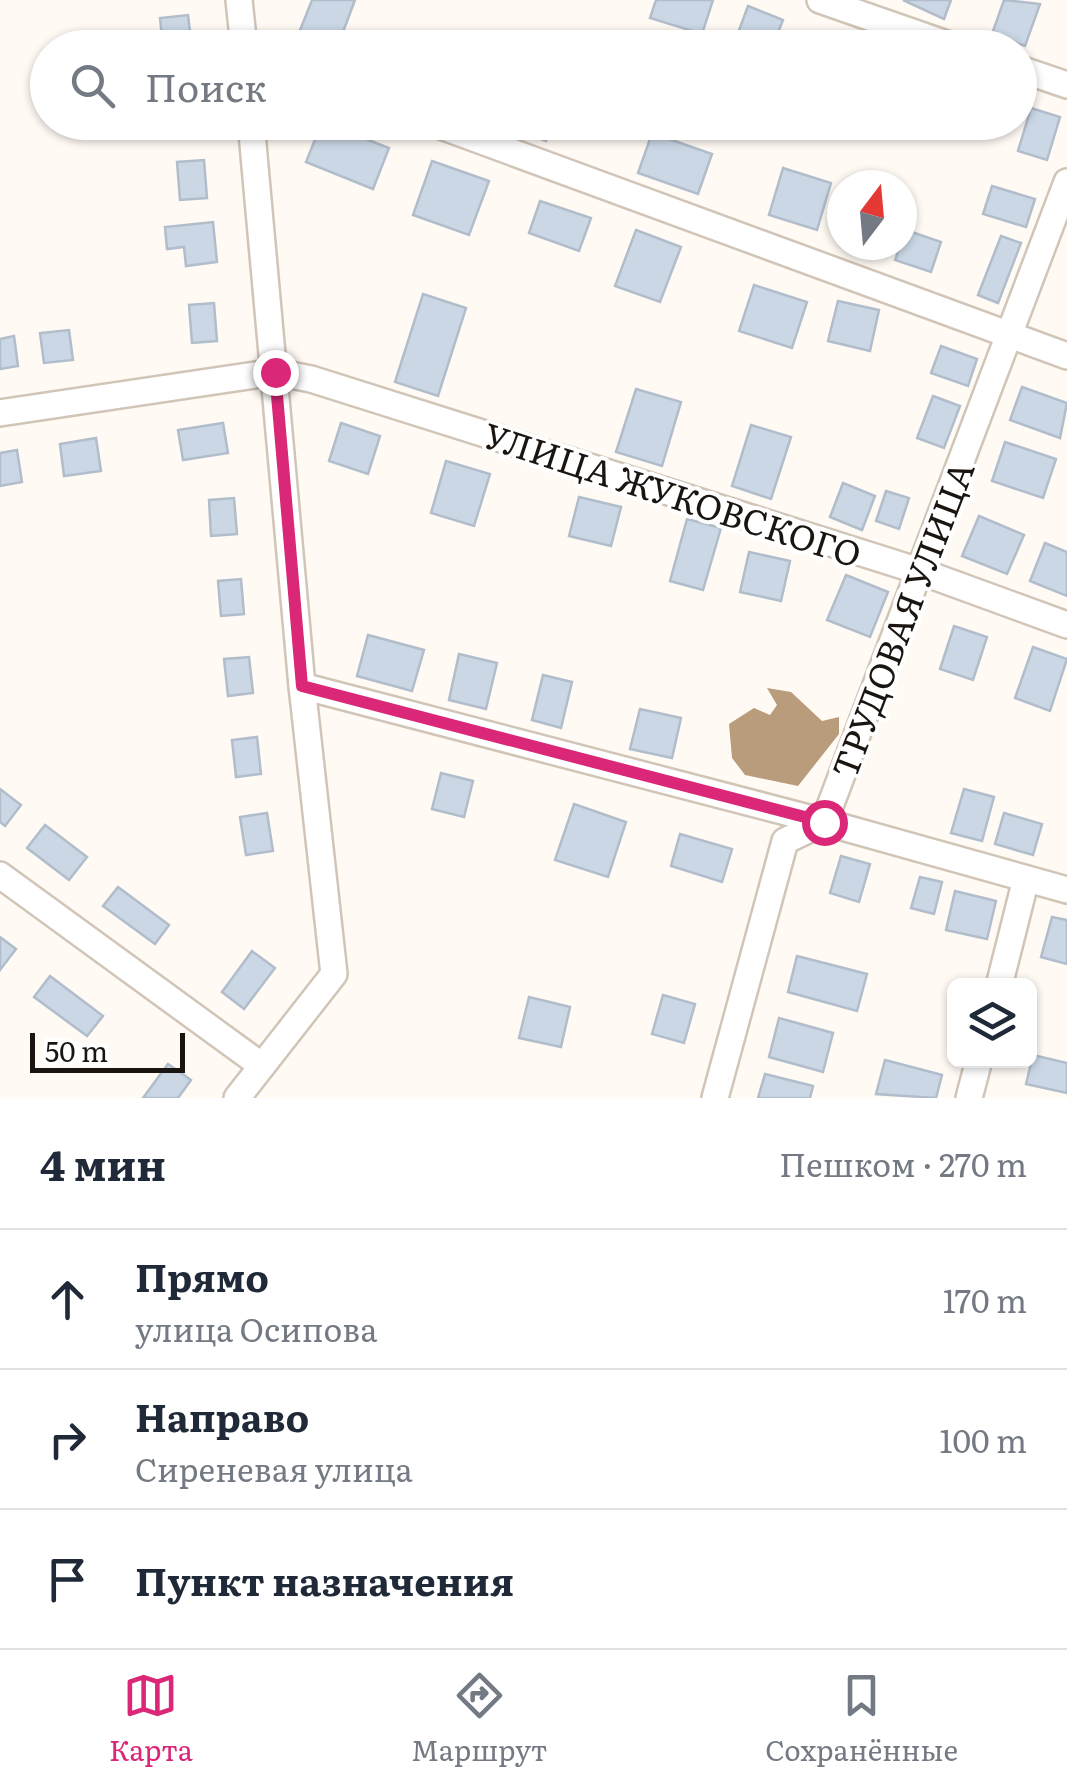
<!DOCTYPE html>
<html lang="ru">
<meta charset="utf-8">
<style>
body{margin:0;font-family:Literata,serif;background:#f2f2f3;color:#1f2937}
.controls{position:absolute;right:30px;bottom:30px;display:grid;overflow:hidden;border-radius:15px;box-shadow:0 2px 8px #0004}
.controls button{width:90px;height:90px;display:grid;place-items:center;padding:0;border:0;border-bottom:2px solid #e0e1e3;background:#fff;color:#1f2937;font:50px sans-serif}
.compass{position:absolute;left:827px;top:170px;width:90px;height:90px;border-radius:50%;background:#fff;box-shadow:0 2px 8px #0004;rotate:16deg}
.scale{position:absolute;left:30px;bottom:25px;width:155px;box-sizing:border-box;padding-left:10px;border:5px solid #1a1510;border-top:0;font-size:28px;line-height:35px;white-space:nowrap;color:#1a1510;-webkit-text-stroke:8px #fff;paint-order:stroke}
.stop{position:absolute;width:30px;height:30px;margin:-22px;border:8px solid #db2777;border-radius:50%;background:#fff}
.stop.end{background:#db2777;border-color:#fff;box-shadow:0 2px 10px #0008}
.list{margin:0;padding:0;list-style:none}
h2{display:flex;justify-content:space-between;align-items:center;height:130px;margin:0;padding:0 40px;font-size:42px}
h2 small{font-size:32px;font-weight:400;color:#747a83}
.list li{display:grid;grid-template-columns:65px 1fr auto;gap:30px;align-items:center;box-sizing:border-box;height:140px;padding:0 40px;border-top:2px solid #e0e1e3}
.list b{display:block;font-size:38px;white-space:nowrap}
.list p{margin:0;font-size:32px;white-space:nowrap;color:#747a83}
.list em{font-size:32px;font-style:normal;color:#747a83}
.icon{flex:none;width:55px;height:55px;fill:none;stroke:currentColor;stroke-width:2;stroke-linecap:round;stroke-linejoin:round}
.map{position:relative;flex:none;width:1067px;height:1098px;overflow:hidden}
.search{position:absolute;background:#fff;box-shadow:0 2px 8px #0004;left:30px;right:30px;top:30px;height:110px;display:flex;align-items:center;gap:25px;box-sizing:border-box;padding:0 35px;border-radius:55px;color:#747a83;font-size:38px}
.sheet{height:550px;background:#fff}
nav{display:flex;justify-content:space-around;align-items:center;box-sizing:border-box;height:140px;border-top:2px solid #e0e1e3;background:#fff;font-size:28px;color:#747a83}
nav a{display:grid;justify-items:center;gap:5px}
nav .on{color:#db2777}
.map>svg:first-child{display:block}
.water{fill:#b89c7b}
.building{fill:#cbd7e5;stroke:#b1bdcb;stroke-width:2.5}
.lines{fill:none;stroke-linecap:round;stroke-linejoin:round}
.street-casing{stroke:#d1c5b7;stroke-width:30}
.street{stroke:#fff;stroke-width:25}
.route{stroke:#db2777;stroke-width:12}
.labels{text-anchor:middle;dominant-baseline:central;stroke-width:8;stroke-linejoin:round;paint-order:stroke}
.street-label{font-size:35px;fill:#1a1510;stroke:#fff}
</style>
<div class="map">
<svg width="1067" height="1098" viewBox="0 0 1067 1098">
<rect width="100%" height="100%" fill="#fffaf4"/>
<polygon class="water" points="767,688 791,692 822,721 839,717 839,734 798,786 745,775 732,758 729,724 754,708 770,715 777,705"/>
<g class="building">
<polygon points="312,0 355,0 337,48 293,48"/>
<polygon points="656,0 713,0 702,34 650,18"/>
<polygon points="903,0 951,0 944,19"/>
<polygon points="1004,0 1040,4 1025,46 992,34"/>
<polygon points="748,6 783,20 772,48 734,44"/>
<polygon points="188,15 192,48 163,48 160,18"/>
<polygon points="815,32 858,48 810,48"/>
<polygon points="1031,108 1060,117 1047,160 1018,151"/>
<polygon points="168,122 201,122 201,132 169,133"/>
<polygon points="322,122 389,148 373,189 306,162"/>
<polygon points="515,122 553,122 546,141 513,129"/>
<polygon points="652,133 712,154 698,194 638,173"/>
<polygon points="204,160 207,198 180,200 177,162"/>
<polygon points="432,161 489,181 469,235 413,215"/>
<polygon points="783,168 831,183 817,230 769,215"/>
<polygon points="992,186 1035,199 1026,227 983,214"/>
<polygon points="540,201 591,218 579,251 529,233"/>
<polygon points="213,222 217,262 186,266 184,247 167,249 165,227"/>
<polygon points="636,230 681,247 660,302 615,286"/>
<polygon points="906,230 941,242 931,272 895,260"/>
<polygon points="1001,236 1021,243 998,303 978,295"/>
<polygon points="754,285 807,302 792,348 739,331"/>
<polygon points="423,294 466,308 438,396 395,382"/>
<polygon points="838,301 879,310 870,351 828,341"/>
<polygon points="214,303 217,341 192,343 189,305"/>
<polygon points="69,330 73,360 44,363 40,333"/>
<polygon points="14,336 18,366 0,369 0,339"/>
<polygon points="941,346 977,359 968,386 931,373"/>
<polygon points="1022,387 1067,403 1060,438 1010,420"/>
<polygon points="636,389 681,402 662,466 616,452"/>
<polygon points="933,396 960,406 944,448 917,438"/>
<polygon points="223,423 228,453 183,460 178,430"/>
<polygon points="341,423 380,436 368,474 329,461"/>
<polygon points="751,425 791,437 771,499 732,486"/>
<polygon points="96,438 101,471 64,476 60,444"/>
<polygon points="1005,442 1056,459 1043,498 992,481"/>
<polygon points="17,450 22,482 0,486 0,453"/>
<polygon points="446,461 490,474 474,526 431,513"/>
<polygon points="843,483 875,496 862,530 830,517"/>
<polygon points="886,491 909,498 899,529 876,521"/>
<polygon points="579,497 621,507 611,546 569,536"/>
<polygon points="234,498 237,534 211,536 209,500"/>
<polygon points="979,516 1024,535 1007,574 962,556"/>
<polygon points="687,519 721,528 703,590 670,581"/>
<polygon points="1045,543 1067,552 1067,596 1030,581"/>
<polygon points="749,552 790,561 781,601 740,592"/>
<polygon points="846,575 888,592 870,637 827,620"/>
<polygon points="241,579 244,614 221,616 218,581"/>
<polygon points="954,626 987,637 973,680 940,669"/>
<polygon points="368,635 424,650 412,691 357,676"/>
<polygon points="1033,647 1067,659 1050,711 1015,698"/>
<polygon points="459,654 497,663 486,709 449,700"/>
<polygon points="249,657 253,693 228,696 224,659"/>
<polygon points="543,675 572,682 561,728 532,720"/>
<polygon points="640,709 681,718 672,758 630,749"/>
<polygon points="257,737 261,774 236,777 232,740"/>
<polygon points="441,773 473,781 464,817 432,809"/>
<polygon points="0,789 21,805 5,826 0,822"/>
<polygon points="964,789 994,797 982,841 951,833"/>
<polygon points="574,804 626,822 608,877 555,860"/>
<polygon points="267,813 273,851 246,855 240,817"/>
<polygon points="1004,813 1042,824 1033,855 995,844"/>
<polygon points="45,825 87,857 69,880 27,848"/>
<polygon points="680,834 732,849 722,882 671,866"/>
<polygon points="841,856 870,864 859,902 830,893"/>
<polygon points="920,877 942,882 934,914 911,908"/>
<polygon points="118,887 169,925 155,944 103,906"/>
<polygon points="955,891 996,901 987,939 946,930"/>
<polygon points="1052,917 1067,920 1067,964 1041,957"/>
<polygon points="0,937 16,949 0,970"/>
<polygon points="252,951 275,968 244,1009 222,992"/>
<polygon points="797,956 867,974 857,1011 788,992"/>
<polygon points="50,976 103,1016 87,1036 34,997"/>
<polygon points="663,995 695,1004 684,1043 652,1034"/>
<polygon points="529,997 570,1007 561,1047 519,1038"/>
<polygon points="779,1018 833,1033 823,1072 769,1057"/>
<polygon points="1033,1055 1067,1063 1067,1093 1026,1084"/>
<polygon points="885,1060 942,1075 936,1098 876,1094"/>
<polygon points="168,1064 191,1080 178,1098 143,1098"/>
<polygon points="765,1074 813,1086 810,1098 758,1098"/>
</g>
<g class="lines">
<g class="street-casing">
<g id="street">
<polyline points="239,0 244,48"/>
<polyline points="820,0 958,48"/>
<polyline points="1020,69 1067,85"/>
<polyline points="430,122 1067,356"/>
<polyline points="0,413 275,372 311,379 919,571 1067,625"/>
<polyline points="302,686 824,822 1067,890"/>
<polyline points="0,875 262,1066"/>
<polyline points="999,986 1026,879"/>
<polyline points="237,1098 334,974 302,686 251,122"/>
<polyline points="715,1098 785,841 824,822 1067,182"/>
<polyline points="969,1098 979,1060"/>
</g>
</g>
<use href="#street" class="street"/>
</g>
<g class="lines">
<polyline class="route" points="275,372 302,686 824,822"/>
</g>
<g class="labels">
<g class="street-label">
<text transform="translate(673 493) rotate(18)">УЛИЦА ЖУКОВСКОГО</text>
<text transform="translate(901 619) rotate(-69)">ТРУДОВАЯ УЛИЦА</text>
</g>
</g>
</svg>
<div class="controls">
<button><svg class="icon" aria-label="layers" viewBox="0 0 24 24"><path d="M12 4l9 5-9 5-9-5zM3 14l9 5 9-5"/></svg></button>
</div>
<svg class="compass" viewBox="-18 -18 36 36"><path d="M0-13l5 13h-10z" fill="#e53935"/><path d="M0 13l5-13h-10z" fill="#747a83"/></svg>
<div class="scale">50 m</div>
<div class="stop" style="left:824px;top:822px"></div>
<div class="stop end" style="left:275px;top:372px"></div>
<div class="search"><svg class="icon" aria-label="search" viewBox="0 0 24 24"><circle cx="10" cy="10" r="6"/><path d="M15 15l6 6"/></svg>Поиск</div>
</div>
<section class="sheet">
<h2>4 мин<small>Пешком · 270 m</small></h2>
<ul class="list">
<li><svg class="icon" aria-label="ahead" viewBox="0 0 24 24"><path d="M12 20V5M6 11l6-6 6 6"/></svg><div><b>Прямо</b><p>улица Осипова</p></div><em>170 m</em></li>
<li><svg class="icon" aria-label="right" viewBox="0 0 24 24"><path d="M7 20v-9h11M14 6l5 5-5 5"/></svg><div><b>Направо</b><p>Сиреневая улица</p></div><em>100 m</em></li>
<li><svg class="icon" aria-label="arrive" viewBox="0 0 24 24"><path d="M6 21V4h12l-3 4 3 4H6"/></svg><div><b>Пункт назначения</b></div></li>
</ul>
</section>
<nav>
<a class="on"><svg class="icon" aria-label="map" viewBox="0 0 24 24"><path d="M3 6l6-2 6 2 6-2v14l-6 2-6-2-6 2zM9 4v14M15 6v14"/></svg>Карта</a>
<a><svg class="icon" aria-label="directions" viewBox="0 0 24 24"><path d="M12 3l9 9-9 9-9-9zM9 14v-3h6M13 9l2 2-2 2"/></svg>Маршрут</a>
<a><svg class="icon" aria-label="saved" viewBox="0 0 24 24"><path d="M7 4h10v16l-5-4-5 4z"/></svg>Сохранённые</a>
</nav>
